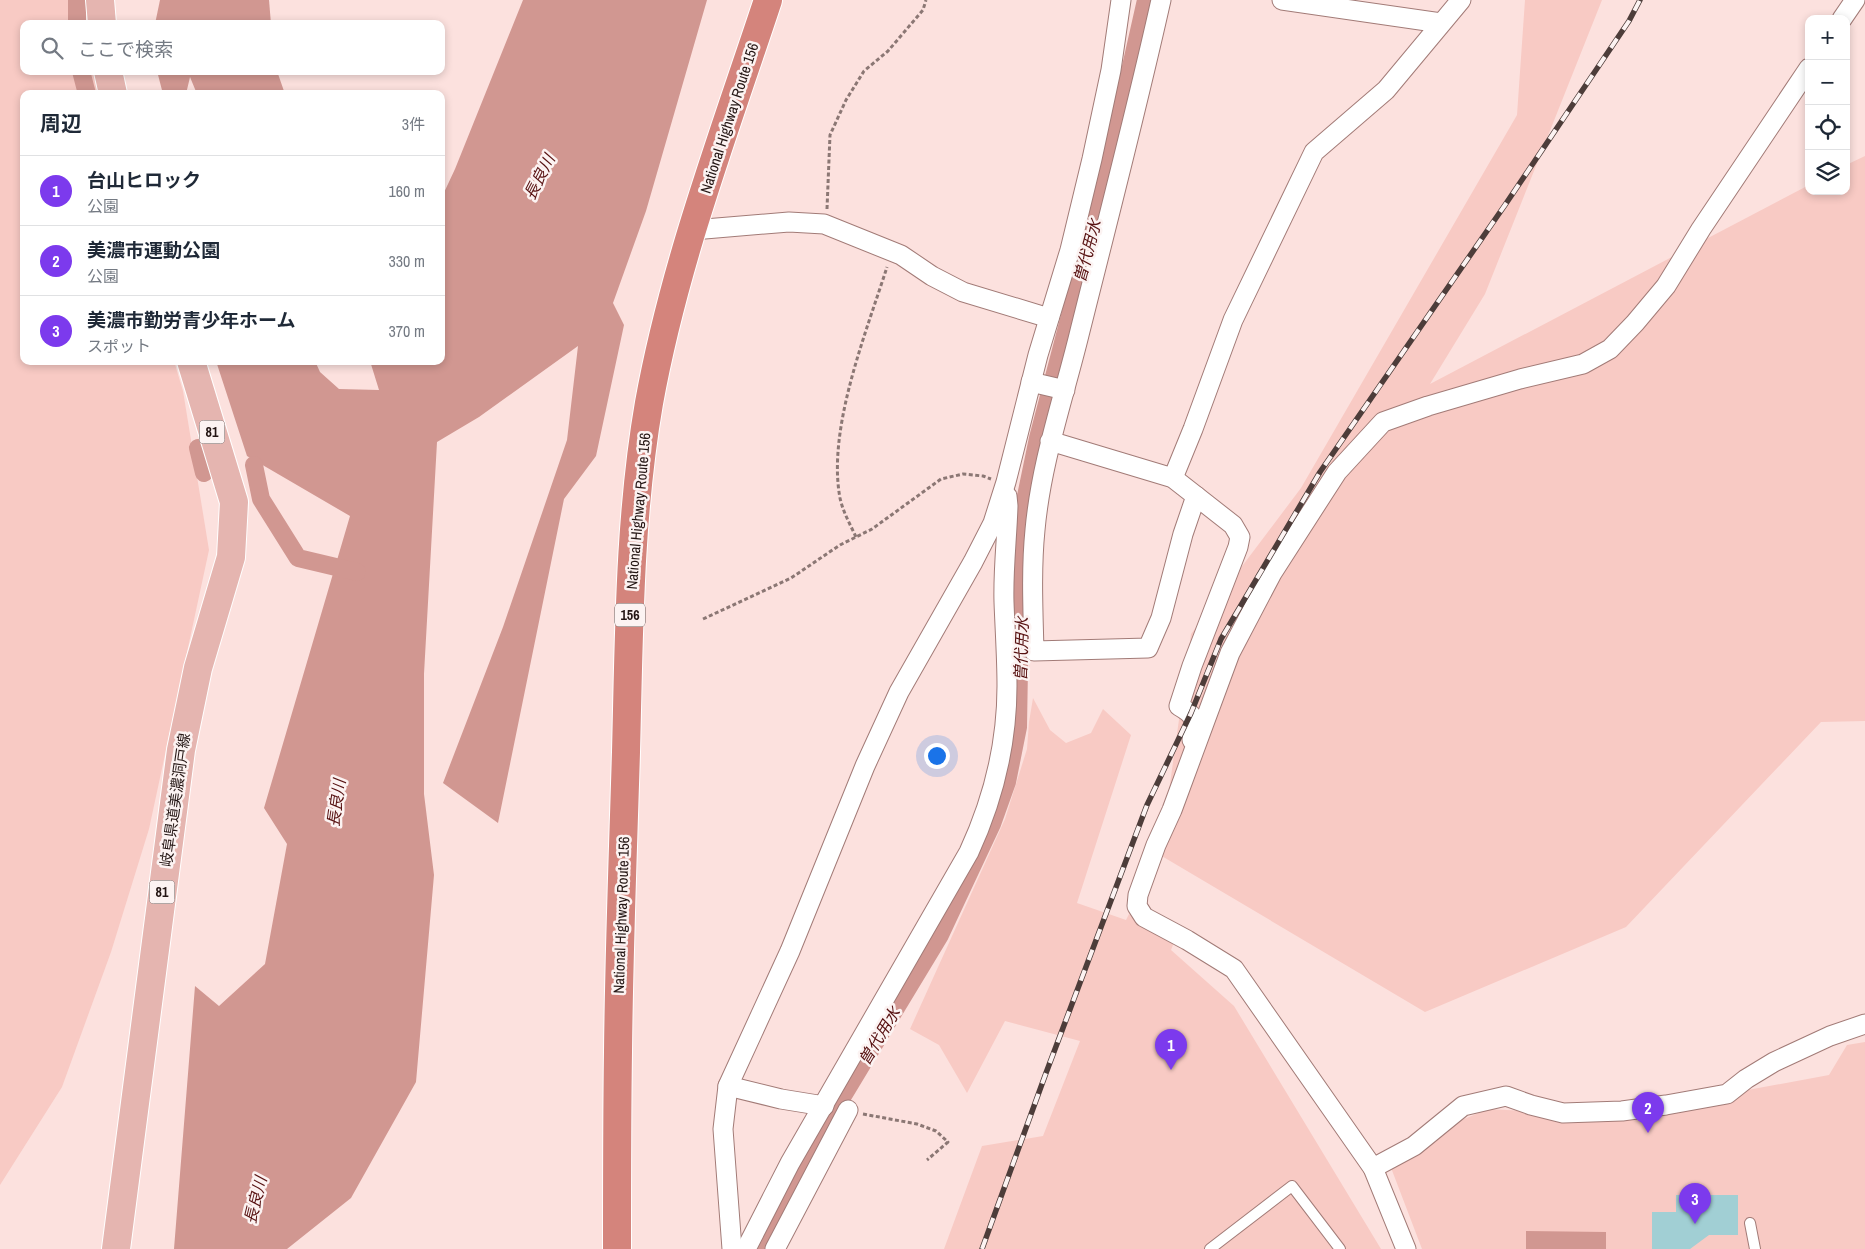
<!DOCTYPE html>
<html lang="ja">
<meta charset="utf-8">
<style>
body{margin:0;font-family:"Archivo Narrow","Noto Sans JP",sans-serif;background:#f2f2f3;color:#1f2937}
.controls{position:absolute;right:15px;top:15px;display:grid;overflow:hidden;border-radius:10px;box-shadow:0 2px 8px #0003}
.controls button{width:45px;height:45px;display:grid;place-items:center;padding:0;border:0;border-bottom:1px solid #e0e1e3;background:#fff;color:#1f2937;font:25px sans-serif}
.you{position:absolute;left:936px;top:755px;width:18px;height:18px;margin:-12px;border:4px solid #fff;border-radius:50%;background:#1a73e8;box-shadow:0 0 0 8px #1a73e833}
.badge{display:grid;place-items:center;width:32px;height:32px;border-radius:50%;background:#7c3aed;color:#fff;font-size:16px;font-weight:700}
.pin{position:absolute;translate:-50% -41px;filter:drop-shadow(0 1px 2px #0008)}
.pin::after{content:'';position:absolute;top:26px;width:18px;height:15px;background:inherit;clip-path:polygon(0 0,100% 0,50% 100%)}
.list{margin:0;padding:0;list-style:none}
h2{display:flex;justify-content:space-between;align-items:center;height:65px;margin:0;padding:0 20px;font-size:21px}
h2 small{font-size:16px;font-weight:400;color:#747a83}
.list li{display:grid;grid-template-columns:32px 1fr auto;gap:15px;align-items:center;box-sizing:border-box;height:70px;padding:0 20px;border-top:1px solid #e0e1e3}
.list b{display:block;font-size:19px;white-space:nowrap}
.list p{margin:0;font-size:16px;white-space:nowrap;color:#747a83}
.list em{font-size:16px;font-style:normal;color:#747a83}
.icon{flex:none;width:28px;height:28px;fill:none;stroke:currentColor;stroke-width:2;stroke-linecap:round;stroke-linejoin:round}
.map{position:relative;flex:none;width:1865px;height:1249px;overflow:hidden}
.search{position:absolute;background:#fff;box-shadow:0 2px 8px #0003;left:20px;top:20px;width:425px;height:55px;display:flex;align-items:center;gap:12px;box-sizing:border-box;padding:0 18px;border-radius:10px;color:#747a83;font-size:19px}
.panel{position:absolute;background:#fff;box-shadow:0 2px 8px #0003;left:20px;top:90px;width:425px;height:275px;border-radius:10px}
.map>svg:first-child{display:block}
.green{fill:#f8cac4}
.water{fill:#d19791}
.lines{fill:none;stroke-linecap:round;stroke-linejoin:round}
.canal{stroke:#d19791;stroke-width:18}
.building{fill:#a1cfd4}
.lane-casing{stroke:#a27b77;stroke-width:12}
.street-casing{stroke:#a27b77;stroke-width:21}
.primary-casing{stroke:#fff;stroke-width:30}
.highway-casing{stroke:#fff;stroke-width:30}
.path{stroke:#8b7774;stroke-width:3;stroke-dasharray:4 2.5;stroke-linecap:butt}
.lane{stroke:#fff;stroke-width:10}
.street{stroke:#fff;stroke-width:19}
.primary{stroke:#e5b5b0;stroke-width:28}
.highway{stroke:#d4847c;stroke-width:28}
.rail-casing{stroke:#4d3d3a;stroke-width:5.5}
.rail{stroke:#fcf3f2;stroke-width:4;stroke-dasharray:11;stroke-linecap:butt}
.labels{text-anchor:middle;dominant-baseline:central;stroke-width:5;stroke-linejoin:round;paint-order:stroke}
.shield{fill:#fcf3f2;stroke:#655857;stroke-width:1}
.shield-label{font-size:14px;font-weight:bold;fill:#241614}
.street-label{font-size:15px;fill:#241614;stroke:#fcf3f2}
.water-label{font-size:16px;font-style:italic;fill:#571111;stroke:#fcf3f2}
</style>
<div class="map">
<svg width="1865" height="1249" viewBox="0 0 1865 1249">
<rect width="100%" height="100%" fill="#fce1de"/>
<g class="green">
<polygon points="0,0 80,0 85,24 24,24 24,71 95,71 101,94 24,94 24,361 174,361 183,391 209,550 149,829 111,952 62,1087 0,1185"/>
<polygon points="1525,0 1602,0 1485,294 1430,384 1809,185 1809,191 1846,191 1846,165 1865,156 1865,721 1821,722 1626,927 1425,1012 1160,855 1191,634 1301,488 1517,115"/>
<polygon points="1033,698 1050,730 1066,743 1091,733 1103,709 1131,735 1077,903 1126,920 1129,914 1143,926 1176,937 1171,950 1234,1006 1381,1249 944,1249 982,1146 1043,1136 1080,1041 1005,1021 967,1093 939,1045 910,1029 1005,819 1027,749 1029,722"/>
<polygon points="1865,1042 1865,1249 1422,1249 1385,1152 1488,1109 1563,1113 1634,1111 1829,1075 1847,1045"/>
</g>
<g class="water">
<polygon points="160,0 269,0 271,24 155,24"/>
<polygon points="523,0 707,0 646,211 613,303 624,325 596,456 564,499 498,823 443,783 503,627 567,440 578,346 479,417 437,442 424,674 424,794 434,875 416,1082 351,1198 287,1249 174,1249 195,986 219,1006 265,964 287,844 264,808 350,516 247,456 216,361 315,361 320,372 339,389 379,390 370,361 441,361 441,199 455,169"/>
<polygon points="157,71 277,71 285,94 197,94 190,77 186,94 163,94"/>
<polygon points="1526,1231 1606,1232 1606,1249 1526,1249"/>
</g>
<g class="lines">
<g class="canal">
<polyline points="77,24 77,0"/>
<polyline points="81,71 87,94"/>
<polyline points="198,448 204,473"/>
<polyline points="254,465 261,499 298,558 357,572"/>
<polyline points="762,1249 766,1237 844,1094 940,935 992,824 1007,782 1018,727 1020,607 1025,501 1038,438 1105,182 1146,0"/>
</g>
</g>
<polygon class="building" points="1676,1195 1738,1195 1738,1235 1709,1235 1690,1249 1652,1249 1652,1212 1676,1212"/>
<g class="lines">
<g class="lane-casing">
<g id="lane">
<polyline points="1750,1223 1755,1249"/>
<polyline points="1210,1249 1292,1186 1340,1249"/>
</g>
</g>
<g class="street-casing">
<g id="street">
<polyline points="1282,0 1441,23"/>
<polyline points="1842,19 1855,0"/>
<polyline points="693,230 789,222 824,224 901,255 932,276 963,292 1049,318"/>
<polyline points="1031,382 1065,390"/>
<path d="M1050,441l123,37 23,18 -13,38 -22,84 -13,30 -114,3c-1,-40 -3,-81 1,-121 6,-67 28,-130 44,-195 28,-112 57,-223 82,-335"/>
<polyline points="1173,478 1193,429 1233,320 1314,152 1386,90 1461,0"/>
<path d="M1192,740c2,-20 6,-23 -13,-34l13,-40 46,-119 2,-10 -7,-12 -37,-29"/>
<polyline points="728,1086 781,1099 824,1106"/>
<polyline points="1373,1168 1414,1146 1463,1106 1506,1096 1531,1105 1563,1113 1622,1111 1666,1105 1727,1094 1746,1079 1774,1062 1830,1036 1865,1024"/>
<polyline points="732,1249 723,1129 728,1086 790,951 865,766 899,692 973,562 993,523 1006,482 1038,355 1070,250 1092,159 1111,70 1121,0"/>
<path d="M746,1249l44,-86 179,-311c24,-52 38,-110 38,-166 0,-28 -2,-56 -3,-84 -1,-32 3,-64 4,-96l-1,-10"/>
<polyline points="775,1249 848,1110"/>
<polyline points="1406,1249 1373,1168 1234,969 1187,940 1144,917 1137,906 1138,895 1156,845 1172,810 1230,653 1272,573 1337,472 1383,422 1428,406 1520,379 1583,364 1610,349 1635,323 1666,286 1701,229 1809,68"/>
</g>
</g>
<g class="primary-casing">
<g id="primary">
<polyline points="100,0 102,24"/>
<polyline points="108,71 113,94"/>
<polyline points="116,1249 181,750 198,668 231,557 234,502 191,361"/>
</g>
</g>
<g class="highway-casing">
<path id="highway" d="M617,1249c0,-66 0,-132 1,-197 1,-100 5,-200 8,-300 3,-116 3,-234 23,-349 25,-138 75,-270 119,-403"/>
</g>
<g class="path">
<polyline points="827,209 830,135 846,100 864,71 888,51 923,10 926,0"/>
<path d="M856,537c-6,-13 -13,-25 -16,-39 -13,-69 26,-165 47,-231"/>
<polyline points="703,619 791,578 840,545 872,529 941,479 963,474 983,476 991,479"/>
<polyline points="863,1114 917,1124 936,1131 948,1142 927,1160"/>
</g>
<use href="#lane" class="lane"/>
<use href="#street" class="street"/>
<use href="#primary" class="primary"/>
<use href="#highway" class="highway"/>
<g class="rail-casing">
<polyline id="rail" points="982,1249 1046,1073 1147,805 1191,713 1221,639 1320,472 1505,205 1629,21 1640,0"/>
</g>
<use href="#rail" class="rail"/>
</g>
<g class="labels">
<g class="shield">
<rect x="199.5" y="420.5" width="25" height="23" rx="4"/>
<rect x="615" y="603.5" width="30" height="23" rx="4"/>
<rect x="149.5" y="880.5" width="25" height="23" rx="4"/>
</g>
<g class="shield-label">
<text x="212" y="432">81</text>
<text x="630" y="615">156</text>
<text x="162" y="892">81</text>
</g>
<g class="street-label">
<text transform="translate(729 118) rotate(-72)">National Highway Route 156</text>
<text transform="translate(638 511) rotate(-85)">National Highway Route 156</text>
<text transform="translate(175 800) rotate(-82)">岐阜県道美濃洞戸線</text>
<text transform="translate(621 915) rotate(-88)">National Highway Route 156</text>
</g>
<g class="water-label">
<text transform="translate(539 177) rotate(-63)">長良川</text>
<text transform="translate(1087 251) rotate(-75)">曽代用水</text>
<text transform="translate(1021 649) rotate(-88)">曽代用水</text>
<text transform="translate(336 803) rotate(-82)">長良川</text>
<text transform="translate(879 1036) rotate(-59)">曽代用水</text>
<text transform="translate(255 1200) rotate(-76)">長良川</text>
</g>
</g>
</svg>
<div class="controls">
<button>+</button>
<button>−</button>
<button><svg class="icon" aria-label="locate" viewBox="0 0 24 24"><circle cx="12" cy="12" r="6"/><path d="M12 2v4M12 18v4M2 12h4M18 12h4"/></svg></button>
<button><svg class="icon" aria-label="layers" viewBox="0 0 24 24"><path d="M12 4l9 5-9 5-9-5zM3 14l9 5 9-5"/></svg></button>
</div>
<div class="you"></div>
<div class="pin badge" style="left:1171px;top:1070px">1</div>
<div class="pin badge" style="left:1648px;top:1133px">2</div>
<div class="pin badge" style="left:1695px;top:1224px">3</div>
<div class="search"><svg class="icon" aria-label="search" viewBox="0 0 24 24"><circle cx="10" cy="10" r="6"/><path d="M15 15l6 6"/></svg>ここで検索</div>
<section class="panel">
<h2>周辺<small>3件</small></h2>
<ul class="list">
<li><span class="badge">1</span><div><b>台山ヒロック</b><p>公園</p></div><em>160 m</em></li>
<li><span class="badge">2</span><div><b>美濃市運動公園</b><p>公園</p></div><em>330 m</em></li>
<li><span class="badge">3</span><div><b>美濃市勤労青少年ホーム</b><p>スポット</p></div><em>370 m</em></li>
</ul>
</section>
</div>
